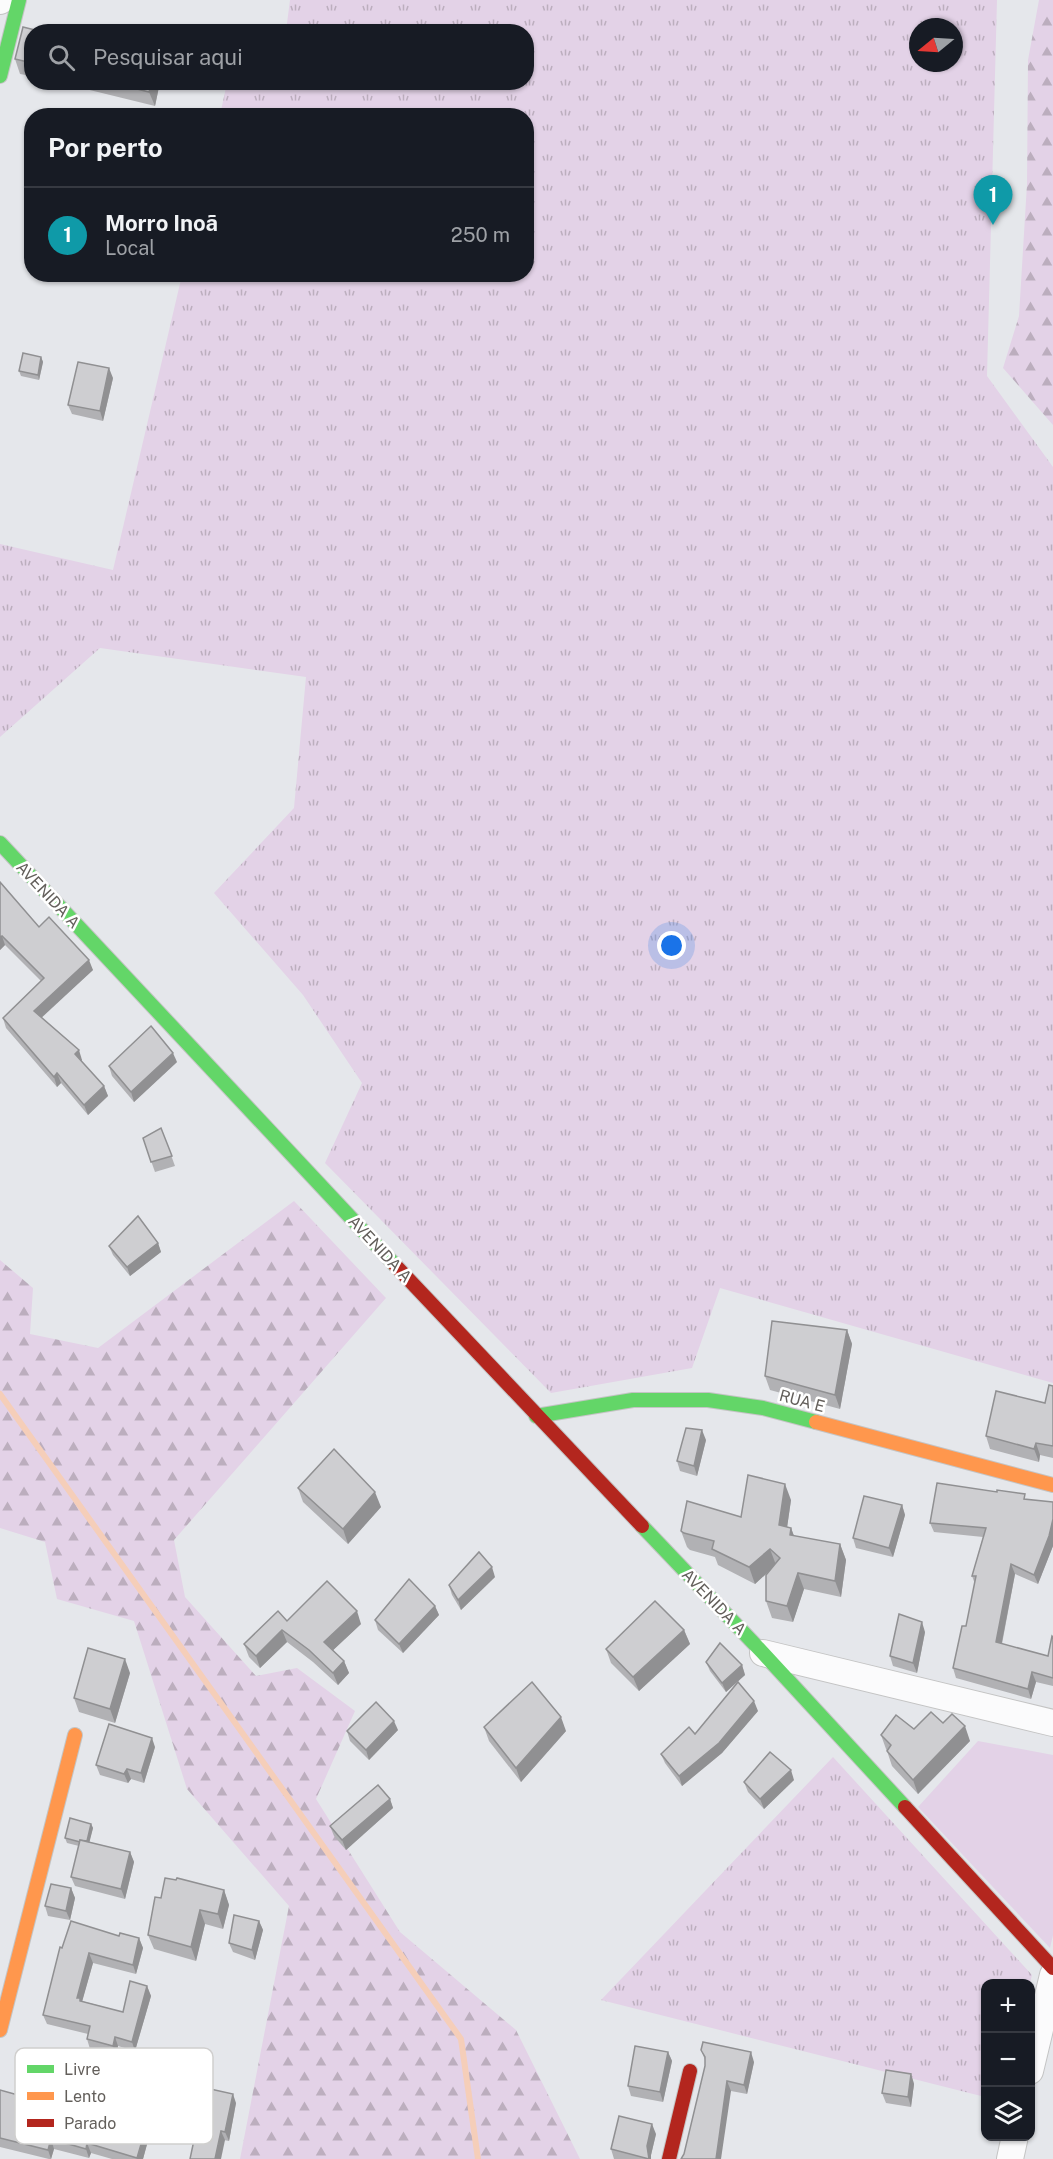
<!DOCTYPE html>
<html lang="pt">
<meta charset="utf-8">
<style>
body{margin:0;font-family:"Public Sans",sans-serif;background:#20242c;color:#f1f3f6}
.controls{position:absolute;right:18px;bottom:18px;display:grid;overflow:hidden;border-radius:12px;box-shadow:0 2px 4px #0004}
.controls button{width:54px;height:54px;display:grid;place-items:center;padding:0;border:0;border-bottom:2px solid #363941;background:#171b24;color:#f1f3f6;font:30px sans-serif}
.compass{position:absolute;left:909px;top:18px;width:54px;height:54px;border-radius:50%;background:#171b24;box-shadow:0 2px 4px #0004;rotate:252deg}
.you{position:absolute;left:672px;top:946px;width:21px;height:21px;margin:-15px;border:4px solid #fff;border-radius:50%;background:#1a73e8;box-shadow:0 0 0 9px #1a73e833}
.badge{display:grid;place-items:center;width:39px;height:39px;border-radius:50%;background:#908f8d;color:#fff;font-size:20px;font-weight:700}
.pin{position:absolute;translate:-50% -50px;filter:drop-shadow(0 2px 3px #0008)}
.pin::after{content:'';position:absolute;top:32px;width:21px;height:18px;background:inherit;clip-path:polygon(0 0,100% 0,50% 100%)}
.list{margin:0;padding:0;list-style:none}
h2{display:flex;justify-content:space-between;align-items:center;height:78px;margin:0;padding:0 24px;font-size:26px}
h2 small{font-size:20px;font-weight:400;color:#9ea1a6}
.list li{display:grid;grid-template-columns:39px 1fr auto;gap:18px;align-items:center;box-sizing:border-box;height:96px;padding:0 24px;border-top:2px solid #363941}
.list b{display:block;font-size:22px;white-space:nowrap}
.list p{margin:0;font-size:20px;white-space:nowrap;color:#9ea1a6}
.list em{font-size:20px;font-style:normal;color:#9ea1a6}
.icon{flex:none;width:33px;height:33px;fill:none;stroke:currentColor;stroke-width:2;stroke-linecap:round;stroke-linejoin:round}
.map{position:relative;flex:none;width:1053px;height:2159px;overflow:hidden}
.search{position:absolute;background:#171b24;box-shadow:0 2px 4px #0004;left:24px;top:24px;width:510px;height:66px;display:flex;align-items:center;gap:15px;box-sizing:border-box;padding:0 21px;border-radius:24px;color:#9ea1a6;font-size:22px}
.panel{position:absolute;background:#171b24;box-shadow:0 2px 4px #0004;left:24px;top:108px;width:510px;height:174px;border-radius:24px}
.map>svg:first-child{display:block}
.grass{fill:url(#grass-tufts);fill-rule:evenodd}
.forest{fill:url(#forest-firs)}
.park{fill:#e3d2e7}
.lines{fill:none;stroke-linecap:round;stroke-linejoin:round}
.stream{stroke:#f5ceb9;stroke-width:6}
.street-casing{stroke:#c4c4c4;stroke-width:28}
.fast-casing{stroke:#c4c4c4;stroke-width:16}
.slow-casing{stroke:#c4c4c4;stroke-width:16}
.jam-casing{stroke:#c4c4c4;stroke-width:16}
.street{stroke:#fbfbfc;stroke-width:26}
.fast{stroke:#63d668;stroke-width:14}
.slow{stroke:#ff974d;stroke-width:14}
.jam{stroke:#b3261e;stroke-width:14}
.wall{fill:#b1b1b4}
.shaded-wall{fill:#909092}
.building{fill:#ceced1;stroke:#909092;stroke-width:1.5}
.labels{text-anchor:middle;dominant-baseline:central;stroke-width:5;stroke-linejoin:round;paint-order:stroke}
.street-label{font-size:16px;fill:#635f5b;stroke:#fff}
.key{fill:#fff;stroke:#d0cfce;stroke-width:1.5}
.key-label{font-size:16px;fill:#635f5b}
</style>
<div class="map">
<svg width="1053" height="2159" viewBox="0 0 1053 2159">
<defs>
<pattern id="grass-tufts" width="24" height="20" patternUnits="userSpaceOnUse" patternTransform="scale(1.5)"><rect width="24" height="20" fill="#e3d2e7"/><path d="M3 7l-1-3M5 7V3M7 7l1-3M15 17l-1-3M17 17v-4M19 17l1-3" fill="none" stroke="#bcaebe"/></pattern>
<pattern id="forest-firs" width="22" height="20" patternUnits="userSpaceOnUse" patternTransform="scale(1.5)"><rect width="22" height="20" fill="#e3d2e7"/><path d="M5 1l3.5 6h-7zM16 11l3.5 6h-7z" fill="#bcaebe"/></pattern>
</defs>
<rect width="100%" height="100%" fill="#e5e7eb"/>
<g class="grass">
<path d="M290,0h707l-10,376 66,91v916l-333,-95 -28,80 -141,25 -226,-230 37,-80 -59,-88 -89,-102 80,-85 12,-131 -206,-29 -100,89v-193l113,26 69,-295 344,-1v-158l-306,-1 7,-32 299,-1v-50l-240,-1zM918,27h36v36h-36z"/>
<polygon points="833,1757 1032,1975 1030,1983 986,1984 985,2097 601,2000"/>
</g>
<g class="forest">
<polygon points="1039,0 1053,0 1053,425 1003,368 1019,316 1027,184 1028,60"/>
<polygon points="294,1201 386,1298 174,1540 185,1597 256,1676 297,1668 355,1711 316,1799 400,1932 516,2030 580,2159 240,2159 289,1906 187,1789 134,1621 57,1599 45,1542 0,1528 0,1260 33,1288 30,1334 98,1348"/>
</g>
<polygon class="park" points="978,1741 1053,1755 1053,1935 1050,1948 918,1807"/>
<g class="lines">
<polyline class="stream" points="0,1394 461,2039 478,2159"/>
<g class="street-casing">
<g id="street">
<polyline points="0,1 1,0"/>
<polyline points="763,1653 1053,1723"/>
<polyline points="1030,2071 1053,1975"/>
<polyline points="1010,2159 1015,2136"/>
</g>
</g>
<g class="fast-casing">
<g id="fast">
<polyline points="0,76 19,0"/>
<polyline points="0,843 395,1265"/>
<polyline points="536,1416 633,1400 708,1400 763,1408 816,1422"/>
<polyline points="642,1526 763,1653 905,1807"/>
</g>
</g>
<g class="slow-casing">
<g id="slow">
<polyline points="816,1422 1053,1485"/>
<polyline points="0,2030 75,1735"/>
</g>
</g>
<g class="jam-casing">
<g id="jam">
<polyline points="395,1265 642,1526"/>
<polyline points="905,1807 1053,1968"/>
<polyline points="669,2159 690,2071"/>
</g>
</g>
<use href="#street" class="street"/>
<use href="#fast" class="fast"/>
<use href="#slow" class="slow"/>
<use href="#jam" class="jam"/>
</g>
<g class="wall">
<polygon points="32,32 32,76 20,74 15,59"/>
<polygon points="57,82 160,82 155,106"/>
<polygon points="41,357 43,362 39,380 21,376 19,371"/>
<polygon points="113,378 103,421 72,414 68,405"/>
<polygon points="0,882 39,927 93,970 41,1017 82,1060 81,1061 104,1086 108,1096 88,1115 61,1083 57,1087 6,1028 3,1018 41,981 5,945 0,950"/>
<polygon points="177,1062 134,1102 112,1076 109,1066"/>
<polygon points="161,1128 175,1166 155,1172 143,1138"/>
<polygon points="158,1243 161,1252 130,1276 113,1255 109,1246"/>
<polygon points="847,1330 852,1344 840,1409 770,1390 765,1376"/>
<polygon points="1053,1386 1053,1458 1040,1455 1039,1462 990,1449 986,1436 1045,1403"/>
<polygon points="706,1440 697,1476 680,1471 677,1461"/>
<polygon points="298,1488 381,1507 348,1544 303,1502"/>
<polygon points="1027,1499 1053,1546 1038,1584 1015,1574 1002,1644 1048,1656 1053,1637 1053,1686 1036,1682 1031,1699 956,1678 953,1668 966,1626 975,1584 972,1576 983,1537 934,1532 930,1523"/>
<polygon points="791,1500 787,1527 791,1528 794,1536 840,1544 846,1560 841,1597 804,1589 793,1622 772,1618 766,1601 770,1570 755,1584 718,1565 715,1557 690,1550 687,1547 681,1531 741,1517"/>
<polygon points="902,1505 905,1515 893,1557 856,1548 853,1538"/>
<polygon points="495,1577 461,1610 452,1595 449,1585"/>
<polygon points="435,1606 439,1615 403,1653 378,1630 375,1620"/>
<polygon points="287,1621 361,1624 333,1650 344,1661 349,1673 338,1685 313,1662 287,1642 260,1668 249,1657 244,1644"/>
<polygon points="684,1630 690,1644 639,1691 611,1663 606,1649"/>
<polygon points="925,1632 917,1673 893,1666 890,1656"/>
<polygon points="706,1662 742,1665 745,1675 726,1692 710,1671"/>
<polygon points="130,1673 115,1723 79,1712 74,1698"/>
<polygon points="758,1711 722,1753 682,1786 665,1763 661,1754 695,1734"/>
<polygon points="943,1723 970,1741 918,1794 892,1766 887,1751 886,1749 881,1735"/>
<polygon points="484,1727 566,1731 521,1782 489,1741"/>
<polygon points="398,1730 369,1760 350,1741 347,1731"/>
<polygon points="155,1747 144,1783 131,1779 128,1783 100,1775 96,1765"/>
<polygon points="794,1780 764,1809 748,1792 744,1782"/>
<polygon points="390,1799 393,1808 346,1850 334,1836 330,1826"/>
<polygon points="91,1824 93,1828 89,1842 130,1852 134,1862 125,1899 75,1886 71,1877 79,1846 67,1843 65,1838"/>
<polygon points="71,1888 75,1898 70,1920 48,1916 45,1906"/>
<polygon points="224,1890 229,1905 223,1929 205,1924 196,1961 154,1949 148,1935 161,1898"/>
<polygon points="259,1921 263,1930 255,1960 233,1952 229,1943"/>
<polygon points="119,1936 139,1938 143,1948 136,1974 93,1963 82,2001 123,2012 147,1986 151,1996 135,2051 118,2046 116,2056 90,2049 87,2039 88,2034 47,2024 43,2015 62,1948"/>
<polygon points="701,2050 754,2062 747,2094 731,2091 684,2154 705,2066 705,2060"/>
<polygon points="668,2052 672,2061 663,2102 631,2096 628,2086"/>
<polygon points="38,2069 42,2079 37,2108 62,2115 104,2090 101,2103 149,2117 152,2126 143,2159 112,2159 91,2153 89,2158 54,2149 51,2159 49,2159 0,2147 0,2090 18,2095"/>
<polygon points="911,2074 914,2084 911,2107 886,2103 882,2093"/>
<polygon points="236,2103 229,2141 192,2134 189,2124"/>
<polygon points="656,2134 651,2155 651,2159 614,2159 611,2149"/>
</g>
<g class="shaded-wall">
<polygon points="152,82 160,82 155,106 149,92"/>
<polygon points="41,357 43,362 39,380 38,375"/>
<polygon points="109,368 113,378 103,421 100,411"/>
<polygon points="2,936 5,945 0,950 0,937"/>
<polygon points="89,960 93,970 38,1021 34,1011"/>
<polygon points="79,1050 82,1060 79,1064 75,1054"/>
<polygon points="173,1053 177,1062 134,1102 131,1092"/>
<polygon points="57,1073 61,1083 57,1087 54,1077"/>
<polygon points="104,1086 108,1096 88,1115 84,1105"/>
<polygon points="158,1243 161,1252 130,1276 127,1267"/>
<polygon points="847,1330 852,1344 840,1409 835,1395"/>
<polygon points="702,1430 706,1440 697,1476 694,1466"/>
<polygon points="1036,1443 1040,1455 1039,1462 1034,1449"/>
<polygon points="785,1484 791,1500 785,1542 779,1525"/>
<polygon points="375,1492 381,1507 348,1544 343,1529"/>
<polygon points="902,1505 905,1515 893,1557 889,1548"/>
<polygon points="1053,1519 1053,1546 1038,1584 1034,1575"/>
<polygon points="791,1528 797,1544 790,1535"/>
<polygon points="840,1544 846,1560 841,1597 835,1581"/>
<polygon points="770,1549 776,1565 755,1584 749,1567"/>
<polygon points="1011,1564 1015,1574 1000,1652 996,1642"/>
<polygon points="492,1567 495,1577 461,1610 458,1600"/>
<polygon points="798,1573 804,1589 793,1622 787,1606"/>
<polygon points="435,1606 439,1615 403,1653 399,1644"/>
<polygon points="357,1611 361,1624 328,1655 324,1642"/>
<polygon points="922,1622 925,1632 917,1673 913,1663"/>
<polygon points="282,1630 287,1642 260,1668 256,1656"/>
<polygon points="684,1630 690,1644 639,1691 633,1677"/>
<polygon points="125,1659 130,1673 115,1723 110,1709"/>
<polygon points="344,1661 349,1673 338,1685 333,1673"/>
<polygon points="742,1665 745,1675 726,1692 722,1683"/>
<polygon points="1032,1672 1036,1682 1031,1699 1028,1689"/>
<polygon points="754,1701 758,1711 722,1753 682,1786 679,1776"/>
<polygon points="561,1717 566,1731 521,1782 516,1768"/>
<polygon points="394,1721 398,1730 369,1760 366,1750"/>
<polygon points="965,1726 970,1741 918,1794 913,1780"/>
<polygon points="152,1738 155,1747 144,1783 141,1773"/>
<polygon points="127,1769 131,1779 128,1783 124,1774"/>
<polygon points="791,1770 794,1780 764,1809 760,1799"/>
<polygon points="390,1799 393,1808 346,1850 342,1840"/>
<polygon points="91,1824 93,1828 88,1848 86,1843"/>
<polygon points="130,1852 134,1862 125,1899 121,1889"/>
<polygon points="71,1888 75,1898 70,1920 66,1911"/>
<polygon points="224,1890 229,1905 223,1929 218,1914"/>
<polygon points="200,1910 205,1924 196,1961 191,1947"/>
<polygon points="259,1921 263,1930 255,1960 252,1950"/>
<polygon points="139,1938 143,1948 136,1974 133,1965"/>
<polygon points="89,1953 93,1963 82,2002 77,1998"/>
<polygon points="147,1986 151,1996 135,2051 132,2042"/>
<polygon points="115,2037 118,2046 116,2056 113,2046"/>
<polygon points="668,2052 672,2061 663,2102 660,2092"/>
<polygon points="751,2052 754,2062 747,2094 744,2085"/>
<polygon points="38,2069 42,2079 35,2116 32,2107"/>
<polygon points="911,2074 914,2084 911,2107 908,2097"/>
<polygon points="100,2081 104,2090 99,2111 96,2102"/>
<polygon points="727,2081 731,2091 721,2159 716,2159"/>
<polygon points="233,2094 236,2103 229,2141 225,2132"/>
<polygon points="149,2117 152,2126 143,2159 137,2159"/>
<polygon points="652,2124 656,2134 651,2155 651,2159 649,2159 647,2146"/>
<polygon points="221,2131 225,2140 221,2159 215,2159"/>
<polygon points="51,2139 54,2149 51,2159 48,2150"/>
<polygon points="87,2143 91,2153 89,2158 86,2149"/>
</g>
<g class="building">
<polygon points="23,27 43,32 32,32 32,63 15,59"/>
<polygon points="110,82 152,82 149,92"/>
<polygon points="23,353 41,357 38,375 19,371"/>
<polygon points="78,362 109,368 100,411 68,405"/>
<polygon points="0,882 39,927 49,917 89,960 34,1011 79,1050 75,1054 104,1086 84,1105 57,1073 54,1077 3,1018 44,978 2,936 0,937"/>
<polygon points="151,1026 173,1053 131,1092 109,1066"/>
<polygon points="161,1128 172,1156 151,1162 143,1138"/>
<polygon points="138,1216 158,1243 127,1267 109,1246"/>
<polygon points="772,1321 847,1330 835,1395 765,1376"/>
<polygon points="1049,1385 1053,1386 1053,1446 1036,1443 1034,1449 986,1436 996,1391 1045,1403"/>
<polygon points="686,1428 702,1430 694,1466 677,1461"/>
<polygon points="334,1449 375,1492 343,1529 298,1488"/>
<polygon points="748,1475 785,1484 779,1525 791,1528 790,1535 840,1544 835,1581 798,1573 787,1606 766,1601 766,1575 780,1558 770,1549 749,1567 712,1549 714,1541 684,1533 681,1531 687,1501 741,1517"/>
<polygon points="937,1483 997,1492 997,1490 1025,1494 1024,1499 1053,1502 1053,1519 1049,1536 1034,1575 1011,1564 996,1642 1048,1656 1052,1636 1053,1637 1053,1678 1032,1672 1028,1689 953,1668 962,1626 966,1626 976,1576 972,1576 986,1528 930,1523"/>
<polygon points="864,1496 902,1505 889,1548 853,1538"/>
<polygon points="479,1552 492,1567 458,1600 449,1585"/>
<polygon points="409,1579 435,1606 399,1644 375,1620"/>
<polygon points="327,1581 357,1611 324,1642 344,1661 333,1673 309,1650 282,1630 256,1656 244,1644 278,1611 287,1621"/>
<polygon points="655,1601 684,1630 633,1677 606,1649"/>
<polygon points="899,1614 922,1622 913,1663 890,1656"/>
<polygon points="720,1643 742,1665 722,1683 706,1662"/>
<polygon points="88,1648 125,1659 110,1709 74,1698"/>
<polygon points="532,1682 561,1717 516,1768 484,1727"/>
<polygon points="738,1682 754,1701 719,1743 679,1776 661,1754 689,1727 695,1734"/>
<polygon points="376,1702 394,1721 366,1750 347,1731"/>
<polygon points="931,1712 943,1723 952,1714 965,1726 913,1780 887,1751 891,1745 881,1735 896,1715 914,1729"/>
<polygon points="109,1724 152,1738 141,1773 127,1769 124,1774 96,1765"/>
<polygon points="770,1752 791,1770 760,1799 744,1782"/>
<polygon points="378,1785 390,1799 342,1840 330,1826"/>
<polygon points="70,1818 91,1824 87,1841 80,1840 80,1842 65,1838"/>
<polygon points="80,1840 130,1852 121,1889 71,1877"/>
<polygon points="165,1878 176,1880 177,1878 224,1890 218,1914 200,1910 191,1947 148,1935 155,1897 161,1898"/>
<polygon points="51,1884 71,1888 66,1911 45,1906"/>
<polygon points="234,1915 259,1921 252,1950 229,1943"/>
<polygon points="71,1921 119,1936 120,1933 139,1938 133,1965 89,1953 77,1998 80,1998 80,2001 123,2012 130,1981 147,1986 132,2042 115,2037 113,2046 87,2039 90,2026 43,2015 60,1947 62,1948"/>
<polygon points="703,2042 751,2052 744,2085 727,2081 716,2159 681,2159 684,2154 705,2066 705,2057 701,2050"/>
<polygon points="635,2046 668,2052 660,2092 628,2086"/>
<polygon points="23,2067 38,2069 32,2107 62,2115 71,2074 100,2081 96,2102 149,2117 137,2158 87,2143 86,2149 51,2139 48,2150 0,2138 0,2090 18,2095"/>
<polygon points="886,2070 911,2074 908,2097 882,2093"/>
<polygon points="197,2086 233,2094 225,2132 221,2131 215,2159 190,2159 197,2126 189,2124"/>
<polygon points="619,2116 652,2124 647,2146 649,2159 611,2149"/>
</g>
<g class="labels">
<g class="street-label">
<text transform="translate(48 895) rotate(47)">AVENIDA A</text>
<text transform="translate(380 1249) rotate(47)">AVENIDA A</text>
<text transform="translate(802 1401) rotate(15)">RUA E</text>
<text transform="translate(714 1602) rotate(46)">AVENIDA A</text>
</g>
</g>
<rect x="15" y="2048" width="198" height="96" rx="9" class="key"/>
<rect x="27" y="2065" width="27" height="8" fill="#63d668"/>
<rect x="27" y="2092" width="27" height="8" fill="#ff974d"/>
<rect x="27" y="2119" width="27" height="8" fill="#b3261e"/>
<g class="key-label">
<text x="64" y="2075">Livre</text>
<text x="64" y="2102">Lento</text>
<text x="64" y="2129">Parado</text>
</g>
</svg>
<div class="controls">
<button>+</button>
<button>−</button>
<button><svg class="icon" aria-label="layers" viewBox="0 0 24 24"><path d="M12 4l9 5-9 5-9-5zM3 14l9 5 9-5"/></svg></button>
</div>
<svg class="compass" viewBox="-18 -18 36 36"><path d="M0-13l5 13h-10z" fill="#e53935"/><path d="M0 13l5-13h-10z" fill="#9ea1a6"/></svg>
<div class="you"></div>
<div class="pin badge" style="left:993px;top:225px;background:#0f9aa8">1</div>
<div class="search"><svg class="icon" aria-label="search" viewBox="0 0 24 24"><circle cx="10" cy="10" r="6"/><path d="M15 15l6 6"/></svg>Pesquisar aqui</div>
<section class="panel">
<h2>Por perto<small></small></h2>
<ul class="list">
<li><span class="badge" style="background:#0f9aa8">1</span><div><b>Morro Inoã</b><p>Local</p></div><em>250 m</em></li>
</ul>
</section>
</div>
